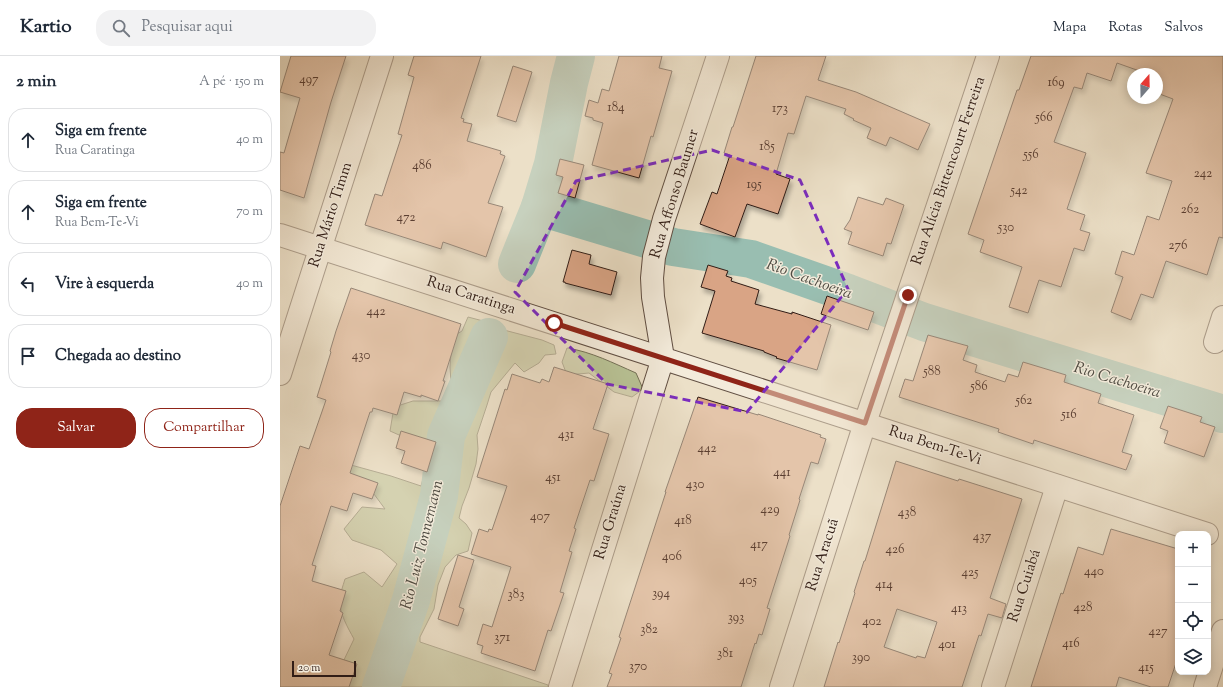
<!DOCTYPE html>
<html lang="pt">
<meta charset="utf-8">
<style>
body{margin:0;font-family:"Sorts Mill Goudy",serif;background:#f2f2f3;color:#1f2937}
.controls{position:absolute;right:12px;bottom:12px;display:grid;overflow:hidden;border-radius:8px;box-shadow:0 2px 10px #0003}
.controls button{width:36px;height:36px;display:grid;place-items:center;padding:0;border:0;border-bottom:1px solid #e0e1e3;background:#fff;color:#1f2937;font:20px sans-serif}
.compass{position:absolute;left:847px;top:12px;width:36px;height:36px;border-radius:50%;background:#fff;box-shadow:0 2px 10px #0003;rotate:20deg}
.scale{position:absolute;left:12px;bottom:10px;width:64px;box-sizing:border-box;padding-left:4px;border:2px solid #311d16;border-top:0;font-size:11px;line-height:14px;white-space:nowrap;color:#311d16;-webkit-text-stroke:3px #f3ebdb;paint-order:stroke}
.stop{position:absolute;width:12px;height:12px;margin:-9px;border:3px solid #8f2418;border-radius:50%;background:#fff}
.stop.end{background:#8f2418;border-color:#fff;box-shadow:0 1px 4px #0008}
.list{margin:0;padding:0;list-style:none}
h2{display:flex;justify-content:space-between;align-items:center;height:52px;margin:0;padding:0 16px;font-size:17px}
h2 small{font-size:13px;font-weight:400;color:#747a83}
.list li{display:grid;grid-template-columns:26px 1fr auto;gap:12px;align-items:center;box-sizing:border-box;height:64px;margin:0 8px 8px;padding:0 8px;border:1px solid #e0e1e3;border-radius:16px}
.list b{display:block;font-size:15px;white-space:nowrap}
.list p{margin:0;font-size:13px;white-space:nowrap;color:#747a83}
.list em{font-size:13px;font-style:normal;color:#747a83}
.actions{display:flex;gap:8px;padding:12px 16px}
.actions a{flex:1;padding:9px 0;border:1px solid #8f2418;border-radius:16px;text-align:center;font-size:14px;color:#8f2418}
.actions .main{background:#8f2418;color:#fff}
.icon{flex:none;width:22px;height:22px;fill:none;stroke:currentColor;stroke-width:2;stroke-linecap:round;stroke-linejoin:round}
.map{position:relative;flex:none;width:943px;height:631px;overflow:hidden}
header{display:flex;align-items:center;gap:24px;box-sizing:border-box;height:56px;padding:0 20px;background:#fff;border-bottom:1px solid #e0e1e3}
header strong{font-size:19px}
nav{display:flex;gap:22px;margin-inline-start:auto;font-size:14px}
.search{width:280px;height:36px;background:#f2f2f3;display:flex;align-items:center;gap:10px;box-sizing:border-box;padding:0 14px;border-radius:16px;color:#747a83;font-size:15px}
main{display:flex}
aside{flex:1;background:#fff}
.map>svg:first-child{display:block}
.green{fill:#b8c295;stroke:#747056}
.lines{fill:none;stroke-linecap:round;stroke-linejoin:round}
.river{stroke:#99beb1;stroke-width:38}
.building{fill:#d9a485;stroke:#311d16;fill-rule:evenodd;filter:url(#shadow)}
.minor-casing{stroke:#604e42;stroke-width:24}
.minor{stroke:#f3ebdb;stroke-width:22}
.route{stroke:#8f2418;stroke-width:5}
.marked{fill:none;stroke:#7b2cbf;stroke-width:3;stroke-dasharray:8 5;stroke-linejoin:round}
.labels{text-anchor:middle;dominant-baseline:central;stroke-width:3;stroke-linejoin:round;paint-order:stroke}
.number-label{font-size:13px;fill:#5b3f32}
.street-label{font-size:15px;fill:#311d16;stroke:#f3ebdb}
.water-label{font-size:16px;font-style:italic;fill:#504d44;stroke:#f3ebdb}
</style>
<header>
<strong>Kartio</strong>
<div class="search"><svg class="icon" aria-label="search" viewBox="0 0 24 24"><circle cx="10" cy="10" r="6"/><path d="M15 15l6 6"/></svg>Pesquisar aqui</div>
<nav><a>Mapa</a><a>Rotas</a><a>Salvos</a></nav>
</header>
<main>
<aside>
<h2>2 min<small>A pé · 150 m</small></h2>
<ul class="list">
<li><svg class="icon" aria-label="ahead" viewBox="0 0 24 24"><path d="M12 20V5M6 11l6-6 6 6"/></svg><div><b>Siga em frente</b><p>Rua Caratinga</p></div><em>40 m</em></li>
<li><svg class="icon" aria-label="ahead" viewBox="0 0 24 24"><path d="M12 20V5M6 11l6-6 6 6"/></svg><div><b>Siga em frente</b><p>Rua Bem-Te-Vi</p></div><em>70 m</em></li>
<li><svg class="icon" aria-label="left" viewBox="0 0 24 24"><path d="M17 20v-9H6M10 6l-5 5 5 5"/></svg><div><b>Vire à esquerda</b></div><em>40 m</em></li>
<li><svg class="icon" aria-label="arrive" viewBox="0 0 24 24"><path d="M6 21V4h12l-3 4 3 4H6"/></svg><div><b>Chegada ao destino</b></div></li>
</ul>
<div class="actions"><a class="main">Salvar</a><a>Compartilhar</a></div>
</aside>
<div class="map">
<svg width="943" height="631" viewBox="0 0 943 631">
<defs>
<filter id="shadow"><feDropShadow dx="2.5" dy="4.5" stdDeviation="2" flood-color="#0004"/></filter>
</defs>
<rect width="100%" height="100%" fill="#ece0c8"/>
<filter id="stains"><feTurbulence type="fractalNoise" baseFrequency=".005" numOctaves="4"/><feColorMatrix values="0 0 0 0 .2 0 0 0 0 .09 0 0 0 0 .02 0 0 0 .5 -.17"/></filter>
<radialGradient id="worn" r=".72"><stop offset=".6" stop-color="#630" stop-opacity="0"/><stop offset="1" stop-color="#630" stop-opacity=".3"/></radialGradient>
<g class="green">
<path d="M188,261l19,5 -12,41 -13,38 -19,32 -1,22 24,-50 14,-36 20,-40 42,11 12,5 2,9 -11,1 -6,8 -15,9 -9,-9 -24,29 -4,13 -10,30 1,14 -2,15 -7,24 -7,18 -3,12 7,6 6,9 -4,18 -12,4 -11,12 -7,18 -4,24 -14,28v5l128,43v2h-160c14,-45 29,-89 42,-135 6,-22 15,-46 11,-69l-12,38 -10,43 -27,71 -15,52h-46l23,-48c-6,-11 -15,-26 -14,-39 0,-7 3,-14 5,-21l19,-7 18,15 15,-23 -16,-14 -29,-10 -8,-11 18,-22 23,2 -14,-19 -31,-5 11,-20 40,11 30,10 6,-21 -12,-23 -25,-11 4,-24 19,-6h29l9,-18 -1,-16 2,-30 10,-6z"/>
<path d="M287,292c25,4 46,15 69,25l7,16 -11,8 -18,-5 -25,-19 -22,2 -5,-13z"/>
</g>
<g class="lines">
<g class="river">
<polyline points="296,0 289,27 273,108 260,151 393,191 471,203 568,237 644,266 943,358"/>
<polyline points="237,208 260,151"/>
<polyline points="101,631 131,544 159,440 166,380 209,281"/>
</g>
</g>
<g class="building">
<polygon points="11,0 66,0 51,46 24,142 0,134 0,96 4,97 20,42 0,36"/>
<polygon points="134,0 201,0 181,62 184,63 183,66 192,68 187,85 221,95 220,98 225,100 208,147 223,151 206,201 163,186 161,193 85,169 95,138 102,140 122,79 118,78 134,21 128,19"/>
<polygon points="339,0 382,0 379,12 392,15 373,81 371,80 359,122 312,109 323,67 313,64 313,62 305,60 309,44 318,47 322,33 329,35"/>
<polygon points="476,0 546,0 538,24 576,36 650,68 638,94 610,81 606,90 587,82 591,72 573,64 574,63 564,58 566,53 526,40 514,78 508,77 496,118 510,123 498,158 467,148 455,181 420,168 432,136 437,138 450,99 444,97 452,71 453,71"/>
<polygon points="751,0 943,0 943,182 939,181 927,219 886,205 873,242 861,238 851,264 831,256 843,221 835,218 842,195 854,199 867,160 879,164 892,125 866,117 893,43 877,37 877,18 868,18 837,7 831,25 807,17 802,33 794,31 774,86 806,97 787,153 805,159 800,174 810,177 804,195 794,192 781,231 759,224 748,257 729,251 742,211 700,196 704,184 688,178 737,34 739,34"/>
<polygon points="233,10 252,16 236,66 217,60"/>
<polygon points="280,103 304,109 295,142 278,137 283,121 276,119"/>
<polygon points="578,141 603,149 606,142 624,149 611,188 607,187 603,200 568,188 572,176 564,173 570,164"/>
<polygon points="292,194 311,199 309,208 337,216 331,239 285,227 285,226 283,226"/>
<polygon points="428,209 448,215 446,220 452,222 451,225 479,234 475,248 512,258 512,256 551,269 537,314 496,302 497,301 484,296 484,295 422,277 435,235 421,231"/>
<polygon points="71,232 181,268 163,325 165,325 158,345 141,339 141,341 124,336 117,359 93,352 92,356 90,356 70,417 98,427 92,443 73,437 67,455 51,450 32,509 36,510 32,525 66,535 60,555 63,557 49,599 77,608 69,631 0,631 0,450 20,390 29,393 46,344 37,341 51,296 50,295 56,275"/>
<polygon points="547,240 594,256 588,274 541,258"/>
<polygon points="648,279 688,290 683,304 697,309 695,316 725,326 728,318 738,321 743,306 786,319 784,326 821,338 818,347 854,359 842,396 852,399 846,414 754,384 753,388 718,376 719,373 619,341 625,323 633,325"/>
<polygon points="274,311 328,328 313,373 329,378 314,425 310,424 294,472 296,473 289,495 292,496 280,536 284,537 271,575 268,574 255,615 201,597 203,590 197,588 203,568 212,571 231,511 191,498 199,473 208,476 209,473 212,474 227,430 197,421 225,333 227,334 232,318 260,327 262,323 269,326"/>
<polygon points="418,341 478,359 478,358 541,379 540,381 546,383 538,408 531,406 519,443 520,444 509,479 510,480 487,552 490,553 482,579 479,578 476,588 475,587 461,631 327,631 332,618 329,617 341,582 339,581 386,436 385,436"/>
<polygon points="888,350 922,361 920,366 935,371 924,401 884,387 888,375 880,372"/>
<polygon points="121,375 156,386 147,416 121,407 125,395 116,392"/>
<path d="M616,405l62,20 1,-2 63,20 -32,99 16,6 -4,14 -14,-4 -7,22 -2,-1 -17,52h-138l14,-45 1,1 16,-50 -1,-1 10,-31h1zM617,553l40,13 -12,36 -8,-2 -1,2 -32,-11z"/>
<polygon points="831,473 898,493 898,601 888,631 871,631 839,621 836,631 751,631 781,537 783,538 798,491 823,499"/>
<polygon points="178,499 194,504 179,551 184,553 178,570 158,563"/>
</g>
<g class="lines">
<g class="minor-casing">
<g id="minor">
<polyline points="0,179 927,478"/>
<polyline points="935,286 943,261"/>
<polyline points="0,318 102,0"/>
<polyline points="280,631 383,302 373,241 372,222 374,201 384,163 438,0"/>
<polyline points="501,631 585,367 708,0"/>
<polyline points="713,631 777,430"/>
<polyline points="925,631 943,575"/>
</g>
</g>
<use href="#minor" class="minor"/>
</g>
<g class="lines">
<polyline class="route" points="274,267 585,367 628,239"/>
</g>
<path d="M0 0H943V631H0ZM432,94l88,30 48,109 -101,123 -140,-28 -92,-92 61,-111z" fill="#ece0c8" fill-opacity=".55" fill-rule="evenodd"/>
<path class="marked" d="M432,94l88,30 48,109 -101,123 -140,-28 -92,-92 61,-111z"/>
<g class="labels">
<g class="number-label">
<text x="29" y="24">497</text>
<text x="776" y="27">169</text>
<text x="336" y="52">184</text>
<text x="500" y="53">173</text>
<text x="764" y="62">566</text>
<text x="487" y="91">185</text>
<text x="751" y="99">556</text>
<text x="142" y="110">486</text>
<text x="923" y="118">242</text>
<text x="474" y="129">195</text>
<text x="739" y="135">542</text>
<text x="910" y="154">262</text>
<text x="126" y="162">472</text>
<text x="726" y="172">530</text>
<text x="898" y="190">276</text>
<text x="96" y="256">442</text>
<text x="81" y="300">430</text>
<text x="652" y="316">588</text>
<text x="699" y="331">586</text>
<text x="744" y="345">562</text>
<text x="789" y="359">516</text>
<text x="286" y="379">431</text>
<text x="427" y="393">442</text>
<text x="502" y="417">441</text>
<text x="273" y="422">451</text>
<text x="415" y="429">430</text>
<text x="490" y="454">429</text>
<text x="627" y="457">438</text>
<text x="260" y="461">407</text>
<text x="403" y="465">418</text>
<text x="702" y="481">437</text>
<text x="479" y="489">417</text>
<text x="615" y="494">426</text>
<text x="392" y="501">406</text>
<text x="814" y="516">440</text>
<text x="690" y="517">425</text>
<text x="468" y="525">405</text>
<text x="604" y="529">414</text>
<text x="381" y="538">394</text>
<text x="236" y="539">383</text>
<text x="803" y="552">428</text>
<text x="679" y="553">413</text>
<text x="456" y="562">393</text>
<text x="592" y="566">402</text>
<text x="369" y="574">382</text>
<text x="878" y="576">427</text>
<text x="222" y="582">371</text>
<text x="791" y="588">416</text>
<text x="667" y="589">401</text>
<text x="445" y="598">381</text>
<text x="581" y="602">390</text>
<text x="358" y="611">370</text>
<text x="866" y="612">415</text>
</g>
<g class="street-label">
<text transform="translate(669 115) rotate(-71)">Rua Alícia Bittencourt Ferreira</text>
<text transform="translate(395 138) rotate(-73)">Rua Affonso Baumer</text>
<text transform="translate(51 159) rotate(-72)">Rua Mário Timm</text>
<text transform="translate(191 240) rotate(18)">Rua Caratinga</text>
<text transform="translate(655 390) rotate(18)">Rua Bem-Te-Vi</text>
<text transform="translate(331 466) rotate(-73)">Rua Graúna</text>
<text transform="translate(543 499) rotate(-72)">Rua Aracuã</text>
<text transform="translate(745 530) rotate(-72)">Rua Cuiabá</text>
</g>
<g class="water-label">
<text transform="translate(529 224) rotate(20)">Rio Cachoeira</text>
<text transform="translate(837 325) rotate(17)">Rio Cachoeira</text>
<text transform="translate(143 489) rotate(-76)">Rio Luiz Tonnemann</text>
</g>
</g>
<rect width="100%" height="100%" filter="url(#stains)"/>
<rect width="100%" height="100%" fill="url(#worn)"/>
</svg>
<div class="controls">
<button>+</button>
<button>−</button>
<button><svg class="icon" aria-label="locate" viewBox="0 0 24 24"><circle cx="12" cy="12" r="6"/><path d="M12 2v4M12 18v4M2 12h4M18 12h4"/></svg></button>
<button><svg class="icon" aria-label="layers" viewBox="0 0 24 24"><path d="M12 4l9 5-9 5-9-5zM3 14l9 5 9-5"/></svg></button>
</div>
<svg class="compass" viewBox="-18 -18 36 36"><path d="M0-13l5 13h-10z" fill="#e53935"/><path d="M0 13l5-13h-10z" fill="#747a83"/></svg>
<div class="scale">20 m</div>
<div class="stop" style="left:274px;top:267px"></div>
<div class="stop end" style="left:628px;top:239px"></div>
</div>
</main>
